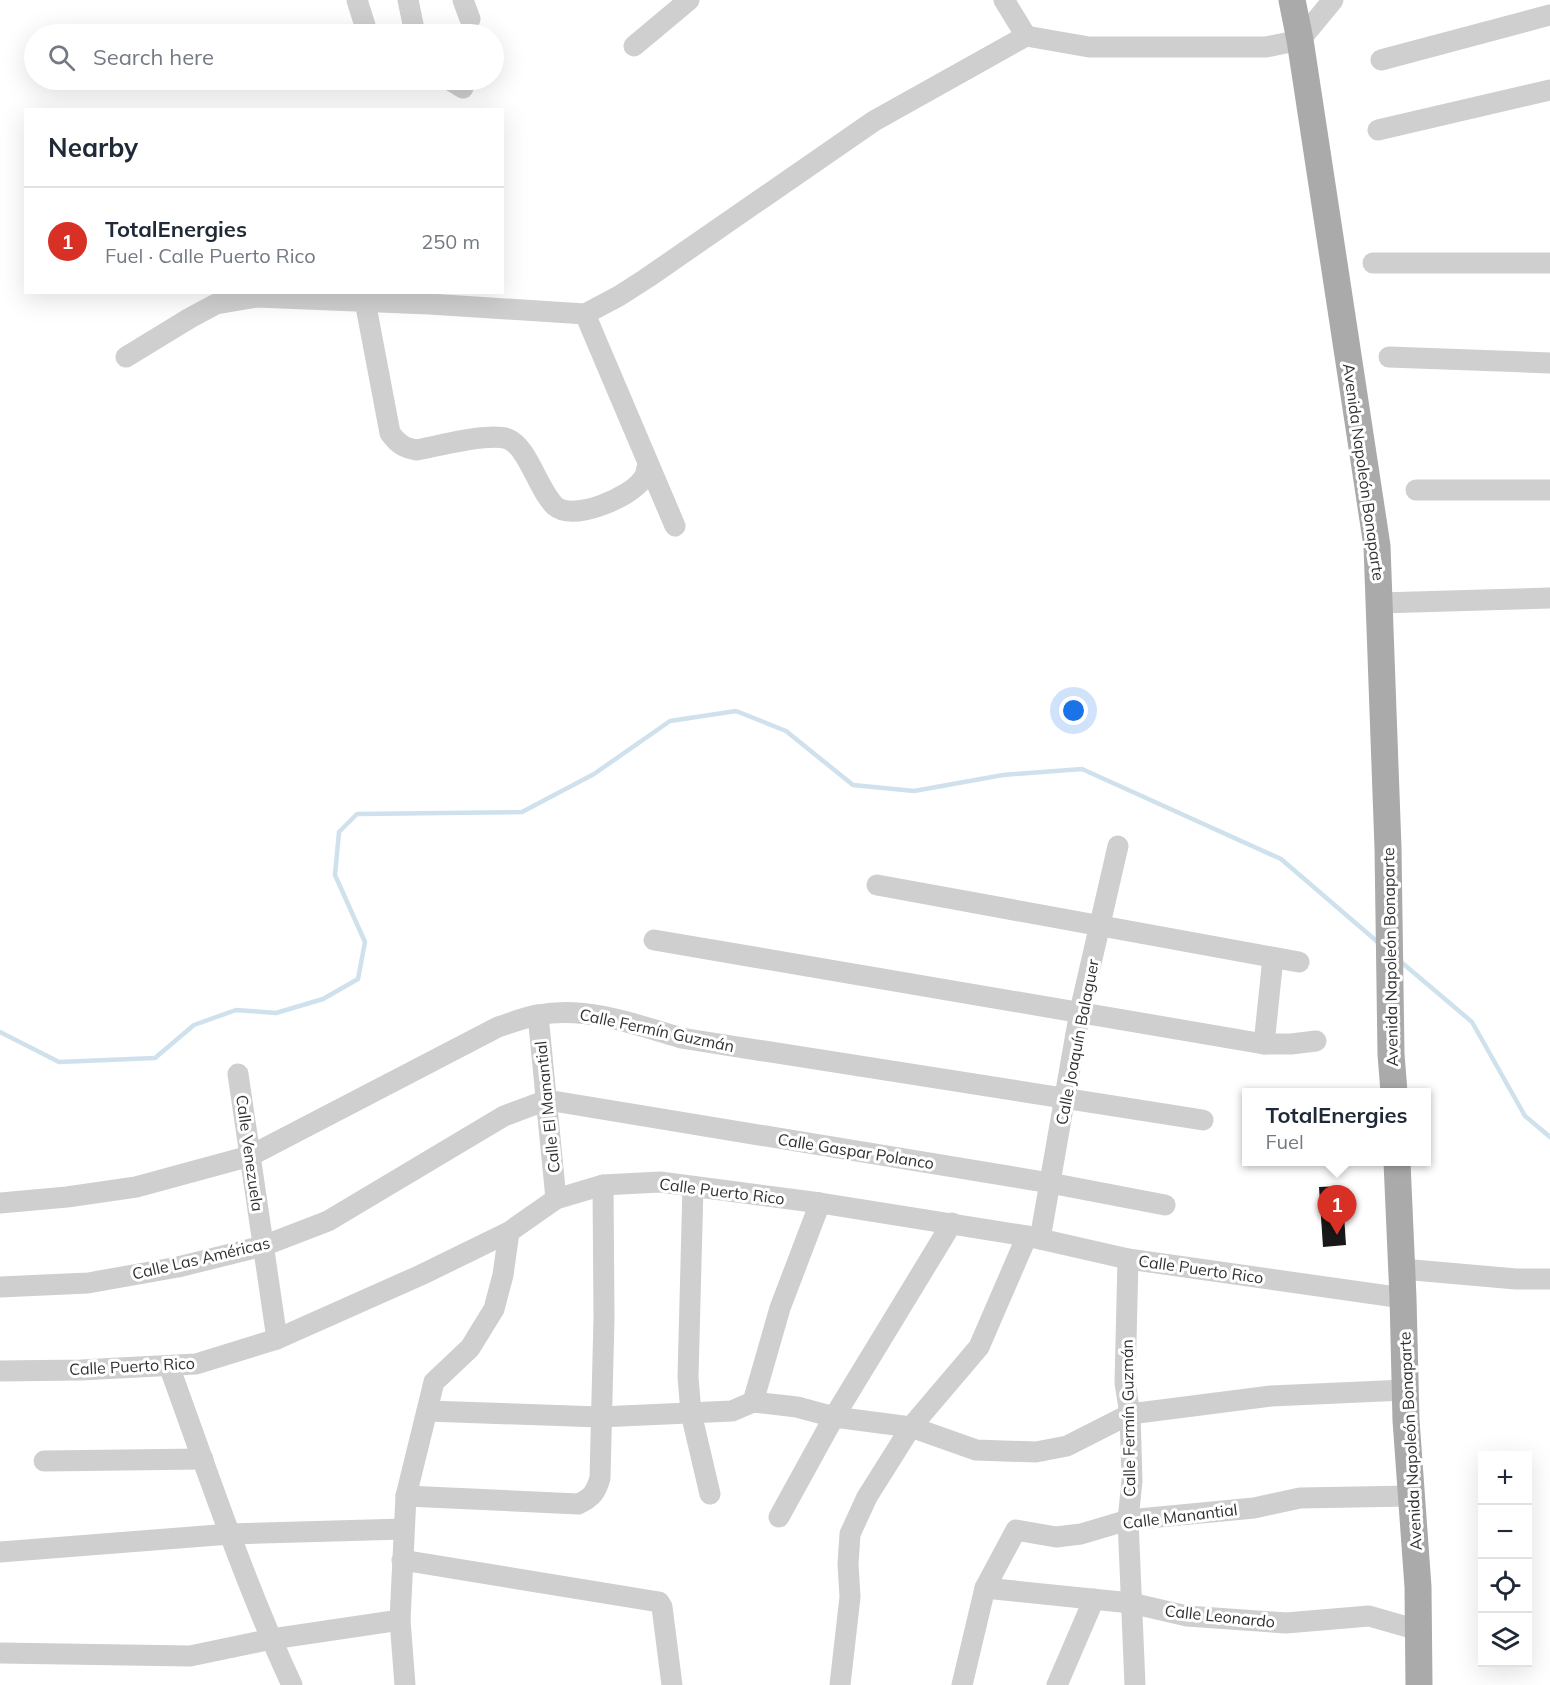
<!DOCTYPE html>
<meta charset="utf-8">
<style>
body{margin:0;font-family:Mulish,sans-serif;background:#f2f2f3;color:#1f2937}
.controls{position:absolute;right:18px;bottom:18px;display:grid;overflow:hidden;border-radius:0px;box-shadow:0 6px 24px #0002}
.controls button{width:54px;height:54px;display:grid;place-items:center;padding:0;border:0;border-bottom:2px solid #e0e1e3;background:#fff;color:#1f2937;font:30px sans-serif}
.you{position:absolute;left:1074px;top:711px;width:21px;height:21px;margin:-15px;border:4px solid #fff;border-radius:50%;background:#1a73e8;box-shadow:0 0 0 9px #1a73e833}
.badge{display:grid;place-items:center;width:39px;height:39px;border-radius:50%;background:#d93025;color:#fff;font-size:20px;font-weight:700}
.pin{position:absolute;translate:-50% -50px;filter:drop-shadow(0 2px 3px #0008)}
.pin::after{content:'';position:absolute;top:32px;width:21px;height:18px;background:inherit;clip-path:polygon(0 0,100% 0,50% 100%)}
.popup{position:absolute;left:1242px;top:1088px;width:189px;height:78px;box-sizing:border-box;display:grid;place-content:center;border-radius:0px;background:#fff;filter:drop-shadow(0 2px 4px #0005);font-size:20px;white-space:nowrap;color:#747a83}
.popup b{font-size:22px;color:#1f2937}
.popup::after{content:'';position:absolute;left:50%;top:100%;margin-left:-12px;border:12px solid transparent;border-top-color:#fff}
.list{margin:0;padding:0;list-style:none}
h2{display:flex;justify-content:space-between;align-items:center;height:78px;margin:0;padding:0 24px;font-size:26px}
h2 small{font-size:20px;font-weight:400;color:#747a83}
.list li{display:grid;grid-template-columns:39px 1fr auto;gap:18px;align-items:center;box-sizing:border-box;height:108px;padding:0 24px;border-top:2px solid #e0e1e3}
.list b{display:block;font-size:22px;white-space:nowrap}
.list p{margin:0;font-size:20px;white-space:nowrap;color:#747a83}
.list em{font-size:20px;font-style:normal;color:#747a83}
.icon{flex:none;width:33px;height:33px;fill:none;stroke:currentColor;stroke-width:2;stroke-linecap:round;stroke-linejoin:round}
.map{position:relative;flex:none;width:1550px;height:1685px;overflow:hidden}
.search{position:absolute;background:#fff;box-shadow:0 6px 24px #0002;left:24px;top:24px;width:480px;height:66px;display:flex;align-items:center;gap:15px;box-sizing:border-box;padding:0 21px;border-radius:33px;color:#747a83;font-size:22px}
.panel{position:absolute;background:#fff;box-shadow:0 6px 24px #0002;left:24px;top:108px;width:480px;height:186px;border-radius:0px}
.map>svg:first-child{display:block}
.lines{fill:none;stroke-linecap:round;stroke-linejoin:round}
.stream{stroke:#cee1ed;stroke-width:4.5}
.building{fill:#191919}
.minor{stroke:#cfcfcf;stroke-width:21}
.major{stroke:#aaa;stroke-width:27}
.labels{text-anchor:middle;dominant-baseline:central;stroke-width:6;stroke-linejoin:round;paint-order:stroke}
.street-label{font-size:16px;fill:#323232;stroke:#fff}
</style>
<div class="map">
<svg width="1550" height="1685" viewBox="0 0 1550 1685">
<rect width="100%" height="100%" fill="#fff"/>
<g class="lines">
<g class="stream">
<polyline points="1400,961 1472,1022 1525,1116 1550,1137"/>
<polyline points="0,1032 59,1062 155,1058 194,1025 236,1010 276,1013 323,999 358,979 365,942 335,875 339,832 357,814 522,812 594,774 670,721 736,711 786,731 853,785 914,791 1003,775 1082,769 1281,859 1380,944"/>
</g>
</g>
<polygon class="building" points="1342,1186 1346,1245 1323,1247 1319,1187"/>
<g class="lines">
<g class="minor">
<polyline points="357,0 367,32"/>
<polyline points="408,0 415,34"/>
<polyline points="463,0 470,19"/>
<polyline points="1004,0 1026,36"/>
<polyline points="634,46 689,0"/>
<polyline points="1381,60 1550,15"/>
<polyline points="450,80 463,88"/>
<polyline points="1378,130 1550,90"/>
<polyline points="1373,263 1550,263"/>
<path d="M365,301l25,132c8,11 14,15 27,17 21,-4 72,-18 91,-11 20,8 30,51 47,67 19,16 75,-9 87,-26 4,-4 5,-12 6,-17"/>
<polyline points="585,314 675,526"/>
<polyline points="126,357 190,318 216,304 257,297 429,304 585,314 619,296 647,278 874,121 1026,36 1089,47 1266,47 1300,40 1333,0"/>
<polyline points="1389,357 1550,363"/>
<polyline points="1416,490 1550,490"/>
<polyline points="1380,603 1550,598"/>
<polyline points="877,885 1299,962"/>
<polyline points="654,940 1264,1044 1291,1044 1316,1041"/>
<polyline points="538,1015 556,1199"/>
<polyline points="1264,1044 1273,958"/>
<polyline points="238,1074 277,1339"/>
<polyline points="693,1187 688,1377 691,1413 710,1494"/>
<path d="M0,1203l67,-6 69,-10 114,-31 248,-129c13,-4 27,-10 40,-12 48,-9 97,9 143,23l522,82"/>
<polyline points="1040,1239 1080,1011 1118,846"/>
<polyline points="1128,1259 1125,1383 1130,1414 1132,1481 1128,1520 1135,1685"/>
<polyline points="1402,1269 1516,1279 1550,1279"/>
<polyline points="0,1287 88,1283 178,1267 263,1246 328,1221 504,1116 547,1100 1050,1183 1165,1205"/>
<path d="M169,1366c39,107 75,216 123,319"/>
<polyline points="0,1371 81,1370 196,1364 277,1339 421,1275 509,1232 556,1199 603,1185 660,1182 820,1203 1027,1236 1128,1259 1403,1298"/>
<polyline points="753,1402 780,1308 820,1203"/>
<polyline points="427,1411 600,1417 732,1411 753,1402 797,1407 834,1417 911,1427 976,1450 1036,1452 1067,1446 1130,1414 1271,1396 1405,1390"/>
<polyline points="44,1461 203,1459"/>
<path d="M406,1496l172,8c14,-6 18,-12 22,-26l4,-160 -1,-133"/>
<polyline points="779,1517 834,1417 952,1223"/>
<polyline points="0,1552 230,1534 404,1529"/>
<polyline points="402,1560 659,1602 662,1607 672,1685"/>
<polyline points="985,1588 1131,1603 1187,1616 1286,1623 1369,1616 1418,1630"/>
<polyline points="0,1653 190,1656 272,1639 400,1620"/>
<polyline points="405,1685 400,1620 406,1496 434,1382 470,1348 494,1309 503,1275 509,1232"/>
<polyline points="840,1685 850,1597 848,1564 850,1534 867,1497 911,1427 979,1347 1027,1236"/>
<polyline points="962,1685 985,1588 1016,1530 1056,1537 1081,1534 1128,1520 1254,1508 1300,1498 1411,1496"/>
<polyline points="1057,1685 1094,1599"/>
</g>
<g class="major">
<polyline points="1292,0 1300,40 1377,546 1388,848 1391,1054 1394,1092"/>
<polyline points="1397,1162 1403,1298 1406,1420 1418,1587 1419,1685"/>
</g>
</g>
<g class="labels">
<g class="street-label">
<text transform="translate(1364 472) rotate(82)">Avenida Napoleón Bonaparte</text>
<text transform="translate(1390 957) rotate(-91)">Avenida Napoleón Bonaparte</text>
<text transform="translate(657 1030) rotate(12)">Calle Fermín Guzmán</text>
<text transform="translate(1077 1042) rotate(-79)">Calle Joaquín Balaguer</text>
<text transform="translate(547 1107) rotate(-96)">Calle El Manantial</text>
<text transform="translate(856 1151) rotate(9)">Calle Gaspar Polanco</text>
<text transform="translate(250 1153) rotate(82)">Calle Venezuela</text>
<text transform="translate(722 1191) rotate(7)">Calle Puerto Rico</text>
<text transform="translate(201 1258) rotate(-13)">Calle Las Américas</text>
<text transform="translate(1201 1269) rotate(8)">Calle Puerto Rico</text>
<text transform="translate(132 1366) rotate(-3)">Calle Puerto Rico</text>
<text transform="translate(1128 1418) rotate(-91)">Calle Fermín Guzmán</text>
<text transform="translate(1410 1441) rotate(-93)">Avenida Napoleón Bonaparte</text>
<text transform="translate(1180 1516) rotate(-7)">Calle Manantial</text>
<text transform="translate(1220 1616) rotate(6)">Calle Leonardo</text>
</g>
</g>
</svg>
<div class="controls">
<button>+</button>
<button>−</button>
<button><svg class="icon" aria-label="locate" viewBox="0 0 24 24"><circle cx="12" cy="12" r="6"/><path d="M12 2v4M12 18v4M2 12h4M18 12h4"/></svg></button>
<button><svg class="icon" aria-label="layers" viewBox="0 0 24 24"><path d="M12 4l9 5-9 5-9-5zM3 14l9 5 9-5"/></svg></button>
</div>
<div class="you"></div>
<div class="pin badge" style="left:1337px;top:1235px">1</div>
<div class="popup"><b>TotalEnergies</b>Fuel</div>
<div class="search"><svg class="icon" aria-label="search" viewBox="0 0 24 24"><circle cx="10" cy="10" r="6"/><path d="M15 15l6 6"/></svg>Search here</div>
<section class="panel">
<h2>Nearby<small></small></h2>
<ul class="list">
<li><span class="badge">1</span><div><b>TotalEnergies</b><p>Fuel · Calle Puerto Rico</p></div><em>250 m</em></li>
</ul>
</section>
</div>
